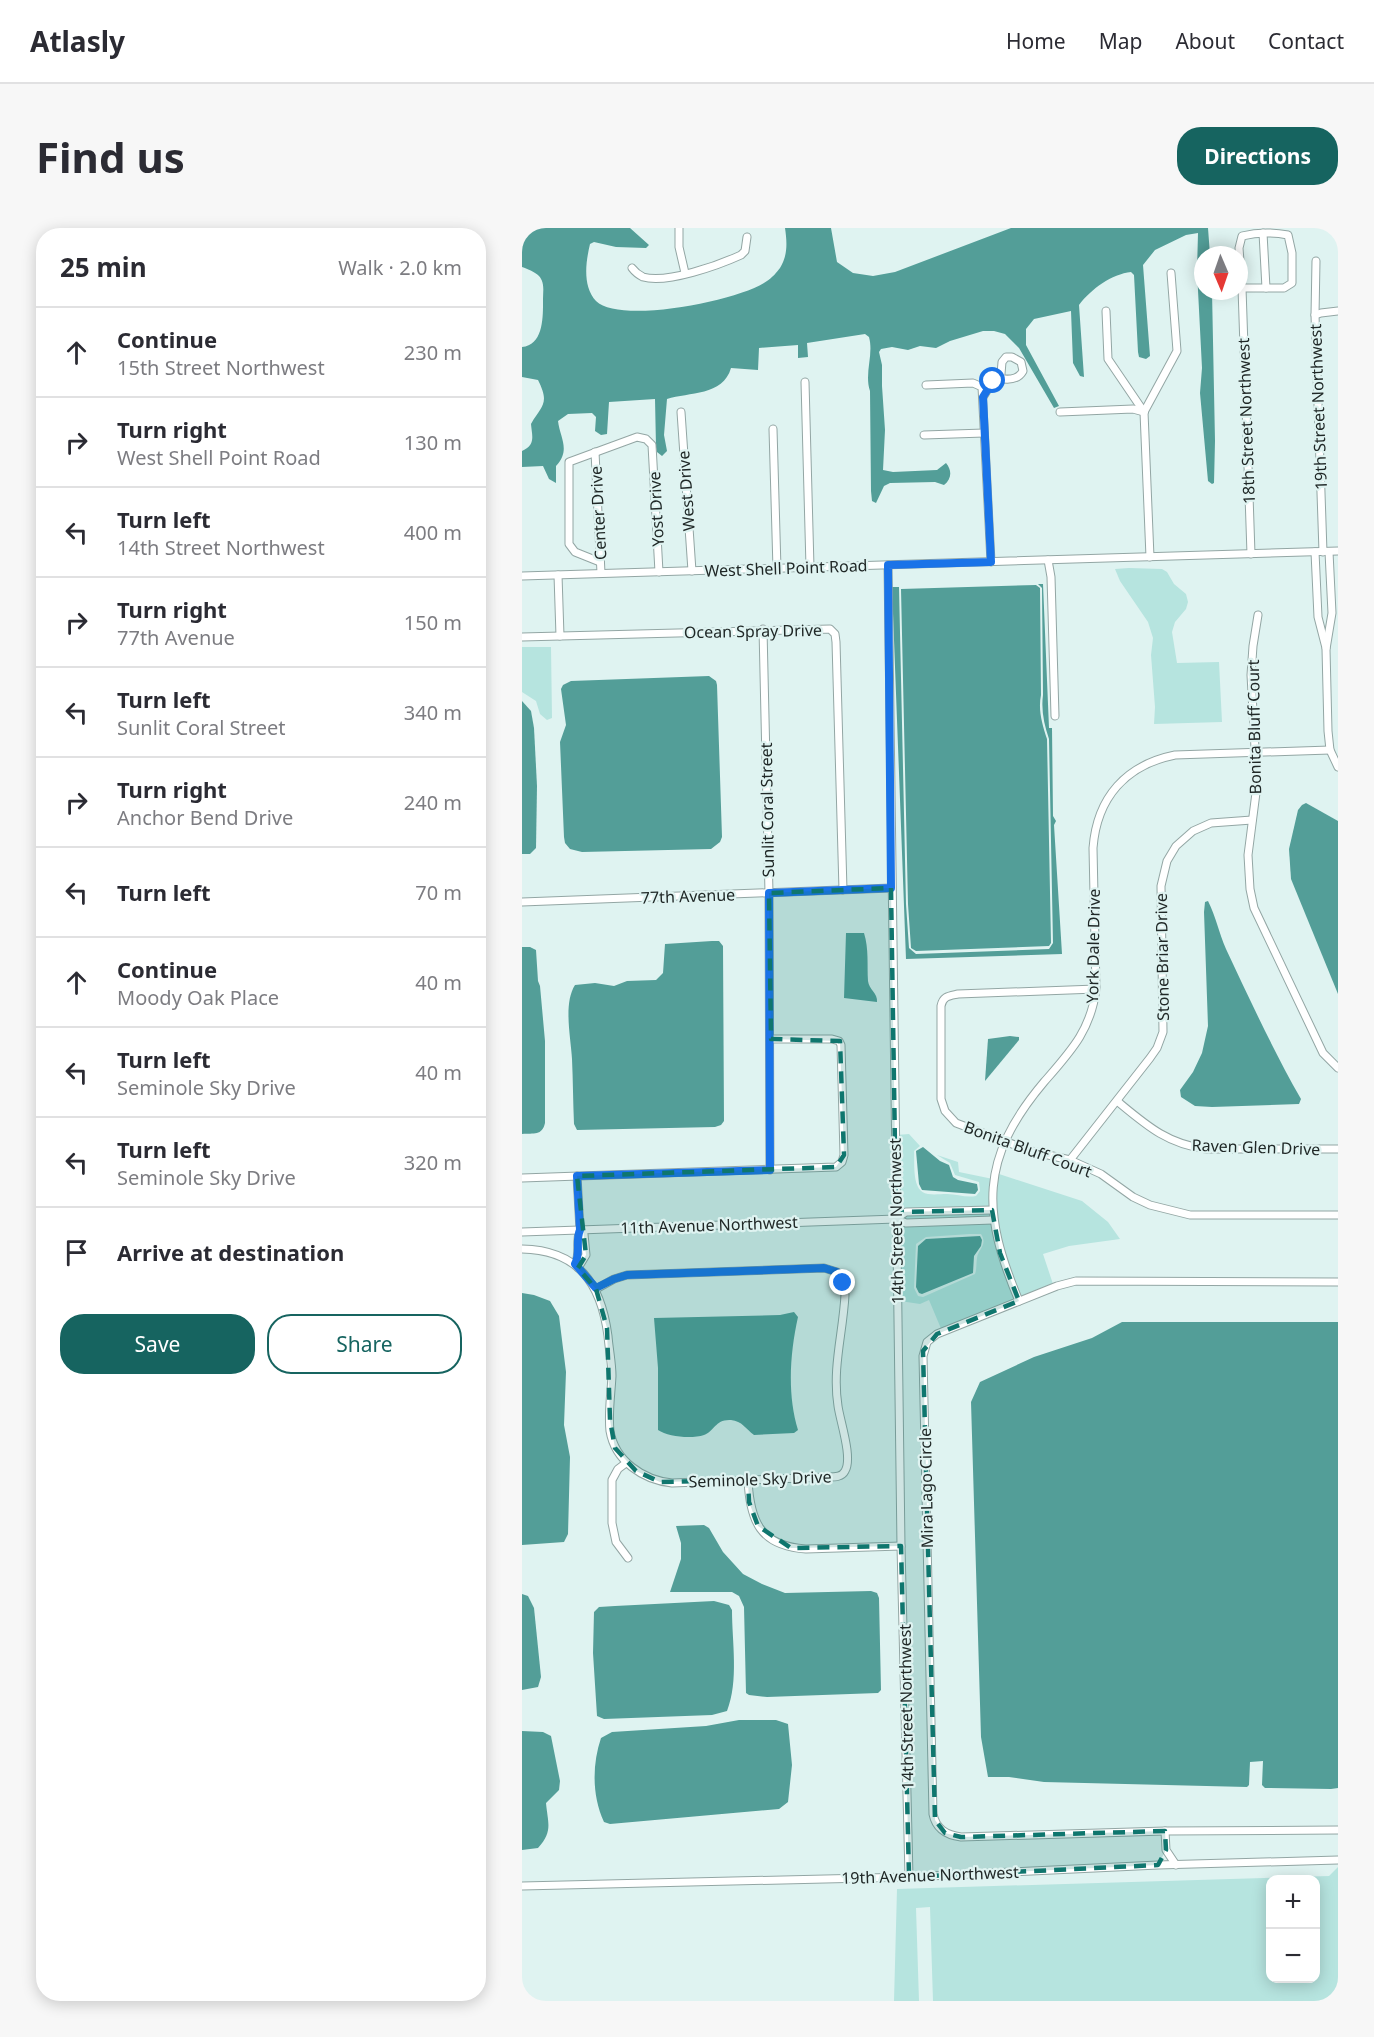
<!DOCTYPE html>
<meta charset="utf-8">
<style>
body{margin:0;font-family:"Noto Sans",sans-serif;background:#f7f7f7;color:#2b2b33}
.controls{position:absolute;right:18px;bottom:18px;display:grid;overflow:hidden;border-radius:12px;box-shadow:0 3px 15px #0003}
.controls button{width:54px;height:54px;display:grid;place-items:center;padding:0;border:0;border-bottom:2px solid #e1e1e2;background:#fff;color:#2b2b33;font:30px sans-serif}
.compass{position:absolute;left:672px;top:18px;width:54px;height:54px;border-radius:50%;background:#fff;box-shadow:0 3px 15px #0003;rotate:178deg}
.stop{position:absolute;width:18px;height:18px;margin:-14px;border:4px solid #1a73e8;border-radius:50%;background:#fff}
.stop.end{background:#1a73e8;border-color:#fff;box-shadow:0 2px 6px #0008}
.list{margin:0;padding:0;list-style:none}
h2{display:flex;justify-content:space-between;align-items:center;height:78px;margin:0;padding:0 24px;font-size:26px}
h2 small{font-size:20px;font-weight:400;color:#7c7c81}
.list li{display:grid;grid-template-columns:39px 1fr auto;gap:18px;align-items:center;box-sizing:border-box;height:90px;padding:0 24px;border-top:2px solid #e1e1e2}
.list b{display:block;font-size:22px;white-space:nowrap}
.list p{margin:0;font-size:20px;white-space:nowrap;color:#7c7c81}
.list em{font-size:20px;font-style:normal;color:#7c7c81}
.actions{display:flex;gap:12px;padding:18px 24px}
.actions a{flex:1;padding:14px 0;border:2px solid #166460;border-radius:24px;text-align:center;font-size:21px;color:#166460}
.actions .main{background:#166460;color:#fff}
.icon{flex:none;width:33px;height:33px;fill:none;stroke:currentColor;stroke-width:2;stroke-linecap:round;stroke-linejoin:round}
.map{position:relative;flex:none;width:816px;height:1773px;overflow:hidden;border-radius:24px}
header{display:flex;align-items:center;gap:36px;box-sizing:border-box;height:84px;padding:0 30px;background:#fff;border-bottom:2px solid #e1e1e2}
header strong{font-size:28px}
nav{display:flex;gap:33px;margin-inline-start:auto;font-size:21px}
.intro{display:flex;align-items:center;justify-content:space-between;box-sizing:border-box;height:144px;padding:0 36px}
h1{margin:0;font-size:42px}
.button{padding:15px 27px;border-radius:24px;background:#166460;color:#fff;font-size:21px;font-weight:700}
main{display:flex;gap:36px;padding:0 36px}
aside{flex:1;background:#fff;border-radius:24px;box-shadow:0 3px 15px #0003}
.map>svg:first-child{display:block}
.green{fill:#b6e4df;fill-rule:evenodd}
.water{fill:#539e98}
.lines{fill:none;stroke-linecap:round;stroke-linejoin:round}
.minor-casing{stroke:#93a6a4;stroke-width:9}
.minor{stroke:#fff;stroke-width:7}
.route{stroke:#1a73e8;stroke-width:8}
.marked{fill:#0f766e;fill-opacity:0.2;stroke:#0f766e;stroke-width:4.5;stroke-dasharray:12 8;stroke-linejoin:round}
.labels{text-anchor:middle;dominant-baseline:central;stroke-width:4.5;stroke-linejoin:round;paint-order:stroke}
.street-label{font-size:16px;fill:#202827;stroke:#dff3f1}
</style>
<header>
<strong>Atlasly</strong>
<nav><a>Home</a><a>Map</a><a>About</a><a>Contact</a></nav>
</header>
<div class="intro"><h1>Find us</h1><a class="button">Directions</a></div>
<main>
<aside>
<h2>25 min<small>Walk · 2.0 km</small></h2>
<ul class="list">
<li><svg class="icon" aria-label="ahead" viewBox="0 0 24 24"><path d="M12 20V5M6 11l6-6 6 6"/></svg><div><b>Continue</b><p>15th Street Northwest</p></div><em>230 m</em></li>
<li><svg class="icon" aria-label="right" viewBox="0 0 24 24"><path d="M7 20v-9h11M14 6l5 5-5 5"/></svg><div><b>Turn right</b><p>West Shell Point Road</p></div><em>130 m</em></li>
<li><svg class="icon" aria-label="left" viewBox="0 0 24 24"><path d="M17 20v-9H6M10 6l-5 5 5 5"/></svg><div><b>Turn left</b><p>14th Street Northwest</p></div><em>400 m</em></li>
<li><svg class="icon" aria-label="right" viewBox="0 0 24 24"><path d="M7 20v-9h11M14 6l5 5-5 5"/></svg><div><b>Turn right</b><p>77th Avenue</p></div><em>150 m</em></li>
<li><svg class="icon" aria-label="left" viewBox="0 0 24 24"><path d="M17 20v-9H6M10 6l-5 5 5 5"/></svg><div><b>Turn left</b><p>Sunlit Coral Street</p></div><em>340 m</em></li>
<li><svg class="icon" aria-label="right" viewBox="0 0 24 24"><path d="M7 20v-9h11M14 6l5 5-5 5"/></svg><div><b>Turn right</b><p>Anchor Bend Drive</p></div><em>240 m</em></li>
<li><svg class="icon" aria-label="left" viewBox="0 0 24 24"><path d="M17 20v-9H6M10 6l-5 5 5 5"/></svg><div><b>Turn left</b></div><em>70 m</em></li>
<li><svg class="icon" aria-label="ahead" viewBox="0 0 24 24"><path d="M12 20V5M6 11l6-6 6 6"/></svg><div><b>Continue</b><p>Moody Oak Place</p></div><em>40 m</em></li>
<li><svg class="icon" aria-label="left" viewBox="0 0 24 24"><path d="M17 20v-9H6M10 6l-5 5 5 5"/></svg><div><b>Turn left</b><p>Seminole Sky Drive</p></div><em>40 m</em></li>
<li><svg class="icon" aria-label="left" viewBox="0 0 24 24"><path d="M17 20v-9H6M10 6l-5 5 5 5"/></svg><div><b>Turn left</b><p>Seminole Sky Drive</p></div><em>320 m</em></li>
<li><svg class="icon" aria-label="arrive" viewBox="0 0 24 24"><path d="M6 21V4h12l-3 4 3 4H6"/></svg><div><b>Arrive at destination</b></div></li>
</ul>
<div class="actions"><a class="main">Save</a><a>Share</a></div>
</aside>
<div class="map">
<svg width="816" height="1773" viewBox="0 0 816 1773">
<rect width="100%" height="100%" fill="#dff3f1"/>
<g class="green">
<polygon points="607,340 640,341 645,344 652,356 664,366 666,374 664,381 653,394 650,404 655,435 697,434 700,494 632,496 633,479 629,427 631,410 626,394 598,353 593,341"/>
<polygon points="0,419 29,419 30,490 25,492 18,486 14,473 0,464"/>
<path d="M387,906l11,12 -6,5c1,12 -3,41 14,43 6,1 13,0 19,0 10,0 19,4 29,2l4,-5 -1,-9 -24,-7 -5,-12 -13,-8 21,7 1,10 34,7 3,-6 86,28 26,21 12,17 -51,7 -26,8 11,33 -112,44 -13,-31 -9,4 -20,-3 -1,-78 8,-3 -5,-2 5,-3 57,-8 -58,1 -8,5 -1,-78zM448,1006h11c7,11 -3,15 -4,24 -1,7 0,10 -2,16l-52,23 -5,-1 -4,-8 2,-44 10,-7z"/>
<path d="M816,1639v134h-405l-3,-94 -14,1 3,93h-25l3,-112 432,-13zM748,1652h46v98h-46z"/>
</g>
<g class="water">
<path d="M0,0h108l19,17 -3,3 -30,-1 -22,-5 -4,2c-4,17 -8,42 6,57 24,24 146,-1 171,-20 5,-3 10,-9 13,-13 8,-13 7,-26 5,-40h46l6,34 16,11 20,3 22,-4 116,-44h197l2,27h-7v36h9l3,150 -1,42 -2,1 -4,-3 -8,-88 2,-25 -5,-97 1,-38 -12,2 -31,15 -12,15 7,91 -4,3 -7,-2 -1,-5 -4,-77 -3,-3c-19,2 -40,17 -52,33l5,72 -4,-1 -7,-13 -2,-52 -37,8 -8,10v16l33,61 -5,2 -35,-60 -14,-14 -11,-3h-11l-33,10 -14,7 -16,-2 -12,4 -16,-3 -11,2 -2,3 3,13v21l3,44 -2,40 10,2 44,-2 9,-7c6,7 6,16 -2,22l-9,-3 -45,1 -6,3 -8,17 -4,-2 -1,-10 -1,-100c-6,-18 4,-36 -1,-54l-4,-3 -58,9 1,14 -10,1v-13l-39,3 -1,22 -27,-2c-8,28 -42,24 -64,31l-3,36 3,16 -5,5 -5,-4 -1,-5 -1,-48 -46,3 -2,32 -6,1 -6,-4 1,-14 -4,-4 -24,1 -10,7c2,17 13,29 -2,45v17l-7,-4 -6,-13 -21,1v-16c14,-6 10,-15 9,-27 11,-19 19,-20 7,-44l-16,-3v-30c22,-2 21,-31 21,-48 0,-8 2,-16 -4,-23 -4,-4 -11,-7 -17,-9z"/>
<path d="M516,356h5l6,144h3l1,88 3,5 -2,4 8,129 -156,5 -14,-372h7l7,317 3,44 7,6 133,-5 4,-6 -4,-204c-5,-15 -8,-29 -6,-44l-1,-107z"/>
<path d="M514,357l4,3 1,107c-3,15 1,29 6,44l4,204 -2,3 -133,5 -5,-3 -3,-44 -7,-315z"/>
<polygon points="187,448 194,453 195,457 200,609 198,614 189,621 60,624 48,621 43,615 42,609 38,514 44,497 39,461 41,457 49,453"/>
<polygon points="0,473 9,483 12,500 15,558 14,620 8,626 0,626"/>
<polygon points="784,575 816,593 816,766 769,651 767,621 776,582 780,577"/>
<path d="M686,673c8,16 11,32 18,48 24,51 47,101 75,150l-2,5 -87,3 -17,-1 -14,-9 -1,-7 13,-18 9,-19 6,-27 -4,-114 1,-10z"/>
<path d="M324,705h18c5,16 3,32 4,48 1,9 10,12 9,21l-33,-4z"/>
<path d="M190,713h7l4,5 1,175 -3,4 -6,2 -138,3 -3,-6c-1,-22 -1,-44 -2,-65 -1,-21 -9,-55 3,-74l20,-2 19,3 13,-5 29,-1 7,-7 2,-29z"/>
<path d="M0,719h8l6,3 2,31 2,5 5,55v82c-3,13 -11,10 -23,11z"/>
<polygon points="488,808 497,809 497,812 463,853 466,811"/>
<polygon points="401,919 418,933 427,937 431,949 436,952 455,956 456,962 453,966 400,962 397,956 394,923"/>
<polygon points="458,1008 460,1012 459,1018 452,1028 451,1045 400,1066 397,1065 394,1059 396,1018 404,1011"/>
<polygon points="0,1065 12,1067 28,1073 37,1088 44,1144 42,1197 48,1229 46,1306 42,1314 0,1317"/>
<path d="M272,1084l4,5c-8,36 -11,77 0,113l-4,3 -40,2c-8,-6 -12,-14 -23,-15 -16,-1 -16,11 -27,15 -12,4 -36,2 -46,-5v-62l-4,-50 126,-3z"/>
<polygon points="600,1094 816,1094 816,1560 809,1561 743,1560 740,1557 741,1533 728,1534 727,1557 725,1559 522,1554 487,1549 466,1549 459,1509 449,1174 458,1154 512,1129 570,1110"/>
<polygon points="182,1297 187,1300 201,1324 221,1346 240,1356 263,1365 349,1363 355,1365 357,1370 359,1462 356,1465 245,1469 227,1467 224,1465 222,1379 217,1368 210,1364 148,1364 159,1331 159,1315 154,1298"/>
<polygon points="0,1366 6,1368 12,1380 19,1449 16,1459 0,1462"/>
<path d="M192,1373l15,4 3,5c0,32 7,71 -5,101l-15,4 -108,4 -7,-3 -4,-63 1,-41 5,-5 16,-1z"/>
<path d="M217,1492h37l12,4 4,41 -4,37 -9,7 -169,15 -6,-2c-12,-26 -12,-57 -3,-84l11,-6 94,-6z"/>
<path d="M0,1503l21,1 8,4 9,45 -1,9 -13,13c2,21 7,28 -8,45l-16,2z"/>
</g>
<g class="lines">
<g class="minor-casing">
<g id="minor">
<polyline points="157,0 157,19 163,45"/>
<polyline points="741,5 744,60"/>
<polyline points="794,33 793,87 801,324"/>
<path d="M110,40c3,4 7,7 11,9 24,7 76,-12 98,-22l4,-4 2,-14"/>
<path d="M720,60h42l8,-5v-30l-4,-18c-16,-3 -30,-3 -46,1l-3,12 3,40 9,266"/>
<polyline points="584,83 586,131 622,184"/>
<polyline points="793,87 799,85 816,83"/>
<polyline points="283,154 288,339"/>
<polyline points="404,157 451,155 460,159 469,334"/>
<path d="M461,169l10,-16 8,-7 1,-12 4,-5h6l9,5 2,9c-5,9 -16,9 -25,7"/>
<polyline points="159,184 170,343"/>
<polyline points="538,184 611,181 622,184"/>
<polyline points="622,184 655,123 649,45"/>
<polyline points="622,184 628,329"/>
<polyline points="251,201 255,341"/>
<polyline points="402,207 462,205"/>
<polyline points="73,224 79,345"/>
<polyline points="793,324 796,389 804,420"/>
<polyline points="807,324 810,385 804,421 806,503 808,522 816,539"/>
<polyline points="526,332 529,349 533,488"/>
<polyline points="78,334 53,324 47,316 47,234 115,209 124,211 130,217 137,344"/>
<polyline points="366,337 379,1318 387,1649"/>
<polyline points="36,347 38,408"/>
<polyline points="0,348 816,323"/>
<polyline points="736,387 731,418 729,447 735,557 726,627 728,661 732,680 801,825 816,840"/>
<polyline points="241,401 247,665 248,942"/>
<polyline points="0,409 308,401 313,406 314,414 321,662"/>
<polyline points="0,674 369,660"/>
<path d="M574,761l-138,5c-9,2 -15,2 -17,12v93l4,12 11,12 75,28 39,9 31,14 32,23 17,8 40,10h148"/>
<path d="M595,873c29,24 50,43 89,48h132"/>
<polyline points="548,932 628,830 635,820 641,804 639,658 645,633 654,618 671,603 689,595 730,592"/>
<polyline points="0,950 314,939 320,934 322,927 319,817 317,813 310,811 249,811"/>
<polyline points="374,991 384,984 470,982"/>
<polyline points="0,1004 374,991 384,995 471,992"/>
<path d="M0,1021c56,1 79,34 86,87 1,13 4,27 4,40 -1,19 -4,37 -2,55 5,30 33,49 62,52l157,-6c6,0 13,0 16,-6 8,-13 -5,-50 -7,-65 -6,-38 5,-73 7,-111l-2,-12 -6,-11 -13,-4 -197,7 -13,4 -18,10"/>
<path d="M53,1036c6,-11 0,-23 5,-34l-3,-54"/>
<polyline points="56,1040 64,1027 62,1006 58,1002"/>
<path d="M816,1054l-262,-1 -19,5 -120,48 -10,8 -4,14 10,458c3,15 13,21 28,23l204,-6 173,-1"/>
<path d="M497,1073c-37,-88 -40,-142 25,-219 27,-31 47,-52 52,-93l-3,-141c4,-51 33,-83 82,-93l155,-5"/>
<polyline points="104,1235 96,1241 90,1252 90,1295 94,1314 106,1330"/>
<path d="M226,1252c2,41 12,66 58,69l95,-3"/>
<polyline points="643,1603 644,1622 654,1637"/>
<polyline points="0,1658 387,1649 636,1637 816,1632"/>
</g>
</g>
<use href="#minor" class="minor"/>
</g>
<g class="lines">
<path class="route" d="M321,1055l-6,-11 -13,-4 -197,7 -13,4 -18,9 -21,-24c6,-11 0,-23 5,-34l-3,-54 193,-6 -1,-277 122,-5 -3,-323 103,-3 -8,-165 10,-16"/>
</g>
<path class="marked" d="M369,660l5,324 96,-2 8,43 19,48 -82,33 -14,17 12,469 10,13 16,4 204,-6 1,19 -8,15 -249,12 -8,-331 -110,2 -33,-22 -9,-24 -1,-22 -88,2 -24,-11 -21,-23 -5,-28 -3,-92 -11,-39 -18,-21 8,-13 -9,-79 259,-9 8,-12 -4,-114 -69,-2 -2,-146z"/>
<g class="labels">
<g class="street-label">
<text transform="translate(796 179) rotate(-92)">19th Street Northwest</text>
<text transform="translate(724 193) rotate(-92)">18th Street Northwest</text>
<text transform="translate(164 263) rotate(-94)">West Drive</text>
<text transform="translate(134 281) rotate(-93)">Yost Drive</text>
<text transform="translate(76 285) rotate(-93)">Center Drive</text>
<text transform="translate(264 340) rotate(-2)">West Shell Point Road</text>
<text transform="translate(231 403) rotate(-1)">Ocean Spray Drive</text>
<text transform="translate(732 499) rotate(-91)">Bonita Bluff Court</text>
<text transform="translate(245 582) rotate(-91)">Sunlit Coral Street</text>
<text transform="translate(166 668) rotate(-2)">77th Avenue</text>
<text transform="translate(571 718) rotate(-89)">York Dale Drive</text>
<text transform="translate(640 729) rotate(-91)">Stone Briar Drive</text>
<text transform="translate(734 919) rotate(2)">Raven Glen Drive</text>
<text transform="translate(506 921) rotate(20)">Bonita Bluff Court</text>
<text transform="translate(374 993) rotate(-91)">14th Street Northwest</text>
<text transform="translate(187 997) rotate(-2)">11th Avenue Northwest</text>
<text transform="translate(238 1251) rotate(-2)">Seminole Sky Drive</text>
<text transform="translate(404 1260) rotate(-91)">Mira Lago Circle</text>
<text transform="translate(384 1479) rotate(-91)">14th Street Northwest</text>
<text transform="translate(408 1647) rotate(-2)">19th Avenue Northwest</text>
</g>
</g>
</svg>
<div class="controls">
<button>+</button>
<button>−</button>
</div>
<svg class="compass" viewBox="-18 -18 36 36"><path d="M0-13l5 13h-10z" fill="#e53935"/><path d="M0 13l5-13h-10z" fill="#7c7c81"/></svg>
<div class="stop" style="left:471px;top:153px"></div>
<div class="stop end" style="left:321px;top:1055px"></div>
</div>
</main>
